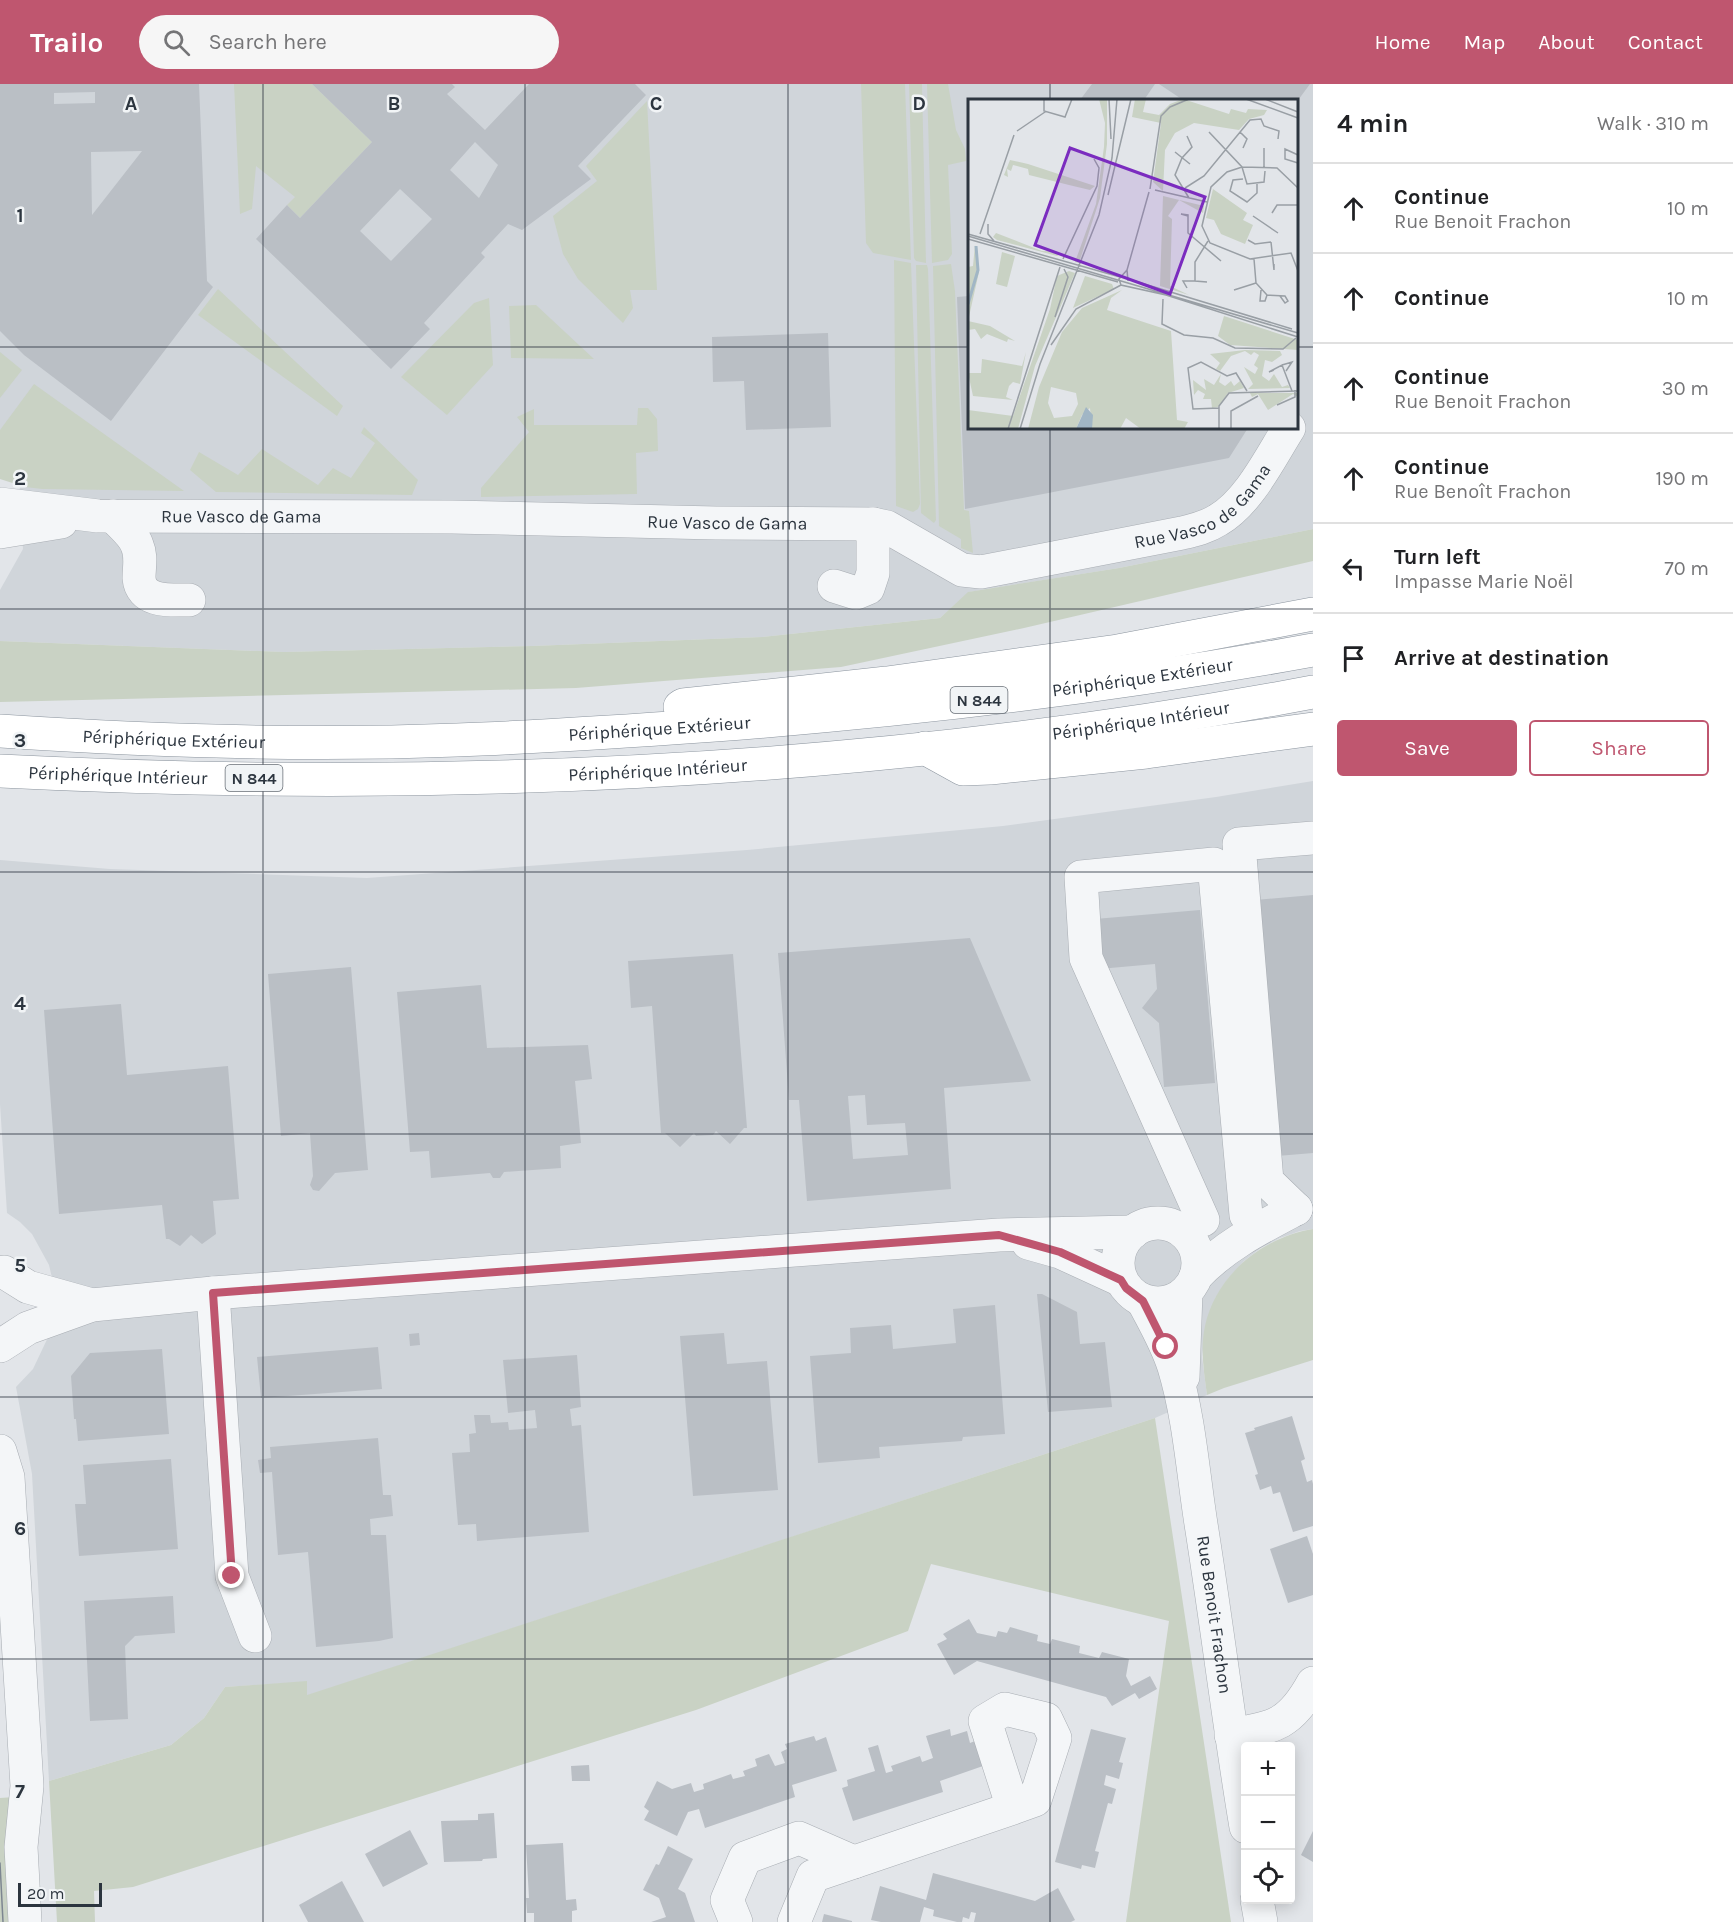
<!DOCTYPE html>
<meta charset="utf-8">
<style>
body{margin:0;font-family:Karla,sans-serif;background:#f6f6f6;color:#202124}
.controls{position:absolute;right:18px;bottom:18px;display:grid;overflow:hidden;border-radius:6px;box-shadow:0 3px 15px #0003}
.controls button{width:54px;height:54px;display:grid;place-items:center;padding:0;border:0;border-bottom:2px solid #e0e0e0;background:#fff;color:#202124;font:30px sans-serif}
.scale{position:absolute;left:18px;bottom:15px;width:84px;box-sizing:border-box;padding-left:6px;border:3px solid #2c353f;border-top:0;font-size:16px;line-height:21px;white-space:nowrap;color:#2c353f;-webkit-text-stroke:4px #f1f4f6;paint-order:stroke}
.stop{position:absolute;width:18px;height:18px;margin:-14px;border:4px solid #bf566f;border-radius:50%;background:#fff}
.stop.end{background:#bf566f;border-color:#fff;box-shadow:0 2px 6px #0008}
.list{margin:0;padding:0;list-style:none}
h2{display:flex;justify-content:space-between;align-items:center;height:78px;margin:0;padding:0 24px;font-size:26px}
h2 small{font-size:20px;font-weight:400;color:#757577}
.list li{display:grid;grid-template-columns:39px 1fr auto;gap:18px;align-items:center;box-sizing:border-box;height:90px;padding:0 24px;border-top:2px solid #e0e0e0}
.list b{display:block;font-size:22px;white-space:nowrap}
.list p{margin:0;font-size:20px;white-space:nowrap;color:#757577}
.list em{font-size:20px;font-style:normal;color:#757577}
.actions{display:flex;gap:12px;padding:18px 24px}
.actions a{flex:1;padding:14px 0;border:2px solid #bf566f;border-radius:6px;text-align:center;font-size:21px;color:#bf566f}
.actions .main{background:#bf566f;color:#fff}
.icon{flex:none;width:33px;height:33px;fill:none;stroke:currentColor;stroke-width:2;stroke-linecap:round;stroke-linejoin:round}
.map{position:relative;flex:none;width:1313px;height:1838px;overflow:hidden}
header{display:flex;align-items:center;gap:36px;box-sizing:border-box;height:84px;padding:0 30px;background:#bf566f;color:#fff}
header strong{font-size:28px}
nav{display:flex;gap:33px;margin-inline-start:auto;font-size:21px}
.search{width:420px;height:54px;background:#f6f6f6;display:flex;align-items:center;gap:15px;box-sizing:border-box;padding:0 21px;border-radius:33px;color:#757577;font-size:22px}
main{display:flex}
aside{flex:1;background:#fff}
.map>svg:first-child{display:block}
.built{fill:#d0d5da;fill-rule:evenodd}
.green{fill:#c9d2c4}
.building{fill:#babfc5;fill-rule:evenodd}
.lines{fill:none;stroke-linecap:round;stroke-linejoin:round}
.minor-casing{stroke:#a8adb3;stroke-width:34}
.highway-casing{stroke:#8b949e;stroke-width:34}
.minor{stroke:#f4f6f8;stroke-width:33}
.highway{stroke:#fff;stroke-width:33}
.tram{stroke:#7d8691;stroke-width:1.5}
.route{stroke:#bf566f;stroke-width:8}
.grid{fill:none;stroke:#2c353f;stroke-width:1.5;stroke-opacity:0.55}
.labels{text-anchor:middle;dominant-baseline:central;stroke-width:5;stroke-linejoin:round;paint-order:stroke}
.shield{fill:#f1f4f6;stroke:#676e76;stroke-width:1.5}
.shield-label{font-size:16px;font-weight:bold;fill:#2c353f}
.street-label{font-size:18px;fill:#2c353f;stroke:#f1f4f6}
.inset-river{fill:none;stroke:#a1b6c5;stroke-width:3}
.inset-road{fill:none;stroke:#999fa5;stroke-width:1.5}
.view{fill:#7b2cbf;fill-opacity:0.15;stroke:#7b2cbf;stroke-width:3}
.inset-edge{fill:none;stroke:#2c353f;stroke-width:3}
.grid-label{font-size:20px;text-anchor:middle;font-weight:bold;fill:#2c353f;stroke:#f1f4f6;stroke-width:5;stroke-linejoin:round;paint-order:stroke}
</style>
<header>
<strong>Trailo</strong>
<div class="search"><svg class="icon" aria-label="search" viewBox="0 0 24 24"><circle cx="10" cy="10" r="6"/><path d="M15 15l6 6"/></svg>Search here</div>
<nav><a>Home</a><a>Map</a><a>About</a><a>Contact</a></nav>
</header>
<main>
<div class="map">
<svg width="1313" height="1838" viewBox="0 0 1313 1838">
<rect width="100%" height="100%" fill="#e2e5e9"/>
<g class="built">
<path d="M0,0h1313v445l-194,39 -150,24 -29,26 -178,19 -230,9 -248,6 -284,-11v-51l23,-41 -4,-77 -19,-32zM969,16h327v328h-327z"/>
<polygon points="1313,697 1313,1145 1300,1147 1280,1154 1261,1164 1244,1177 1228,1195 1216,1213 1206,1241 1202,1273 1207,1311 1155,1334 306,1612 307,1598 225,1603 204,1634 171,1661 49,1697 32,1390 16,1303 33,1285 51,1247 53,1198 49,1181 32,1150 20,1138 7,1129 0,1020 0,776 110,785 367,794 747,766 1003,742 1216,713"/>
</g>
<g class="green">
<polygon points="234,0 312,0 372,58 300,134 287,121 295,113 256,82 252,125 240,130"/>
<polygon points="861,0 905,0 911,176 873,169 866,159"/>
<polygon points="909,0 922,0 926,179 916,177 914,174"/>
<polygon points="927,0 948,0 956,46 965,65 966,77 948,81 952,170 948,176 932,179"/>
<polygon points="647,17 657,206 630,206 633,224 623,239 578,195 563,170 553,132 597,97 586,82"/>
<polygon points="894,176 911,179 920,420 918,425 913,428 896,422"/>
<polygon points="951,180 955,207 964,426 969,427 973,469 961,464 961,455 939,442 933,182"/>
<polygon points="916,181 927,181 928,185 936,436 934,439 921,429"/>
<polygon points="218,205 343,322 337,332 198,231"/>
<polygon points="489,214 493,281 447,331 401,293 474,219"/>
<polygon points="536,221 594,275 511,274 509,222"/>
<polygon points="0,268 22,286 0,314"/>
<polygon points="34,300 184,407 42,405 25,403 0,395 0,346"/>
<polygon points="638,324 648,324 657,335 658,367 636,369 637,410 481,413 481,404 529,348 517,333 534,325 534,341 637,341"/>
<polygon points="364,343 418,396 412,411 216,408 190,386 199,368 238,391 262,365 318,401 333,384 351,394 375,359 361,349"/>
<polygon points="1313,445 1313,477 1024,544 841,583 576,604 0,618 0,557 284,568 532,562 762,553 940,534 968,508 1119,484"/>
<path d="M1313,1145v131l-89,28 -17,7c-3,-23 -7,-46 -2,-69 11,-51 58,-89 108,-97z"/>
<polygon points="1155,1334 1231,1838 1126,1838 1169,1537 931,1480 908,1547 696,1626 133,1803 94,1807 95,1838 57,1838 49,1697 171,1661 204,1634 225,1603 307,1597 307,1611"/>
<polygon points="15,1713 15,1838 0,1838 0,1714"/>
</g>
<g class="building">
<path d="M0,0h199l8,197 6,6 -102,134 -87,-66 -24,-24zM95,8v11l-41,1v-11zM142,67l-50,64 -1,-63z"/>
<path d="M312,0h140l3,3 -8,7 38,36 44,-46h106l11,11 -68,71 13,13 -69,51 -14,-6 -27,29 4,4 -61,66 6,6 -39,40 -135,-130 31,-34 13,13 72,-76zM475,58l23,23 -19,33 -29,-28zM400,105l32,30 -41,42 -31,-30z"/>
<polygon points="1092,0 1155,0 1144,16 1080,16"/>
<polygon points="1159,0 1310,0 1296,19 1296,16 1183,16"/>
<polygon points="969,212 969,344 1248,344 1229,374 965,425 957,213"/>
<polygon points="828,249 831,343 746,346 744,297 713,298 712,253"/>
<polygon points="1313,811 1313,1069 1277,1072 1255,816"/>
<polygon points="1200,826 1215,999 1164,1003 1159,939 1142,924 1157,905 1155,880 1099,885 1095,835"/>
<path d="M970,854l61,143 -87,7 7,101 -144,12 -8,-101h-10l-11,-147zM865,1011l2,30 38,-2 3,32 -55,4 -5,-63z"/>
<polygon points="733,870 747,1044 744,1044 730,1060 716,1047 713,1051 696,1052 694,1049 680,1063 665,1049 661,1049 652,922 631,924 628,877"/>
<polygon points="351,883 368,1086 335,1089 319,1107 313,1106 310,1101 313,1092 310,1049 281,1052 268,890"/>
<polygon points="481,901 487,964 588,961 592,995 575,997 581,1059 560,1062 561,1084 504,1088 500,1094 493,1094 490,1089 431,1094 429,1067 410,1068 397,908"/>
<polygon points="121,920 127,991 228,982 239,1115 213,1117 216,1150 202,1160 191,1151 180,1162 169,1155 166,1155 162,1121 59,1130 44,926"/>
<polygon points="1037,1210 1042,1210 1077,1228 1080,1260 1105,1258 1112,1323 1048,1328"/>
<polygon points="995,1221 1005,1350 963,1353 962,1357 879,1363 880,1374 818,1379 810,1272 851,1269 850,1244 891,1241 893,1265 956,1259 953,1225"/>
<polygon points="419,1249 420,1261 410,1262 409,1250"/>
<polygon points="724,1249 727,1280 767,1277 778,1406 693,1412 680,1252"/>
<polygon points="378,1263 382,1305 261,1314 257,1273"/>
<polygon points="162,1265 169,1350 78,1357 76,1335 74,1335 71,1292 90,1269"/>
<polygon points="577,1271 581,1323 570,1325 572,1342 581,1341 589,1448 477,1457 476,1440 458,1441 452,1369 470,1368 469,1350 476,1349 474,1331 490,1331 491,1339 508,1338 509,1346 537,1344 535,1326 508,1329 503,1276"/>
<polygon points="1292,1332 1305,1375 1301,1377 1307,1398 1312,1396 1313,1400 1313,1442 1293,1448 1280,1408 1273,1410 1271,1402 1260,1406 1255,1391 1258,1390 1245,1349 1255,1346 1254,1344"/>
<polygon points="378,1354 383,1411 391,1411 393,1432 370,1435 371,1451 386,1451 393,1554 379,1557 316,1563 308,1468 278,1471 272,1388 260,1389 258,1376 271,1374 270,1363"/>
<polygon points="171,1375 178,1465 79,1472 75,1420 86,1420 83,1381"/>
<polygon points="1307,1452 1313,1470 1313,1511 1288,1519 1270,1465"/>
<polygon points="173,1512 175,1549 135,1552 125,1562 128,1635 90,1637 84,1517"/>
<polygon points="969,1535 977,1549 996,1553 998,1547 1007,1549 1010,1543 1038,1551 1037,1557 1050,1560 1052,1555 1080,1562 1079,1569 1099,1574 1102,1568 1129,1575 1126,1592 1131,1602 1150,1592 1157,1605 1139,1615 1135,1609 1112,1622 1106,1613 977,1577 954,1591 937,1560 947,1555 943,1550"/>
<polygon points="950,1645 951,1652 967,1647 970,1659 975,1657 983,1682 940,1697 943,1708 853,1737 842,1704 848,1702 847,1696 875,1687 868,1664 878,1661 886,1689 893,1687 891,1682 920,1672 922,1678 933,1674 926,1652"/>
<polygon points="1091,1645 1126,1654 1119,1678 1123,1679 1119,1695 1106,1691 1104,1701 1116,1705 1112,1720 1108,1719 1095,1767 1099,1768 1095,1784 1082,1781 1081,1785 1055,1778"/>
<polygon points="814,1652 816,1657 826,1653 837,1687 792,1701 795,1713 705,1744 699,1725 688,1728 677,1752 644,1736 649,1727 644,1723 657,1697 672,1705 691,1699 694,1708 704,1705 703,1700 731,1690 733,1695 745,1692 743,1687 757,1682 755,1675 769,1670 775,1682 785,1679 781,1668 787,1665 785,1660"/>
<polygon points="589,1681 590,1697 572,1697 571,1682"/>
<polygon points="494,1729 497,1774 483,1775 482,1777 444,1778 441,1737 478,1736 478,1730"/>
<polygon points="410,1746 428,1780 383,1803 365,1770"/>
<polygon points="1313,1747 1313,1778 1301,1771"/>
<polygon points="563,1759 566,1816 576,1815 577,1826 572,1827 572,1838 534,1838 534,1829 527,1829 526,1814 529,1814 526,1761"/>
<polygon points="668,1762 693,1775 678,1805 685,1809 695,1838 651,1838 666,1833 659,1814 643,1806 656,1780 659,1781"/>
<polygon points="933,1789 1035,1817 1058,1804 1075,1836 1071,1838 974,1838 976,1829 971,1828 969,1835 963,1833 962,1838 957,1838 933,1832 934,1826 924,1823 920,1838 881,1838 871,1836 880,1802 926,1816"/>
<polygon points="342,1797 364,1838 308,1838 299,1821"/>
<polygon points="824,1830 852,1837 852,1838 822,1838"/>
</g>
<g class="lines">
<g class="minor-casing">
<g id="minor">
<path id="s1" d="M0,420l98,12 354,1 264,6 157,1 14,3 75,43 19,2 201,-39c13,-3 25,-6 36,-13 31,-18 52,-62 71,-92"/>
<path d="M113,432c8,9 20,18 24,29 5,12 2,21 2,33 2,25 32,22 50,22"/>
<polyline points="0,448 61,438"/>
<polyline points="834,502 856,509 868,504 873,489 873,440"/>
<polyline points="1296,1125 1267,1097 1239,760 1313,754"/>
<polyline points="1203,1136 1086,874 1081,793 1214,780 1246,1131"/>
<circle cx="1158" cy="1179" r="40"/>
<polyline points="1028,1159 1060,1168 1121,1196"/>
<polyline points="4,1188 28,1203 92,1221"/>
<path d="M1196,1192c28,-30 64,-48 100,-67"/>
<polyline points="213,1209 232,1492 255,1552"/>
<path id="s2" d="M1143,1217c11,21 24,43 31,66 15,49 19,106 27,157 16,101 28,202 45,303"/>
<polyline points="0,1262 28,1244 92,1221 213,1209 999,1151 1133,1148"/>
<polyline points="1183,1293 1186,1208"/>
<polyline points="0,1367 8,1393 27,1702 21,1763 25,1838"/>
<path d="M1231,1651c44,-8 59,-10 82,-52"/>
<polyline points="1257,1816 1261,1838"/>
<polyline points="736,1838 727,1816 745,1774 799,1754 854,1778"/>
<polyline points="794,1838 813,1792 1013,1724 1035,1716 1055,1654 1046,1635 1005,1625 985,1637 1013,1724"/>
</g>
</g>
<g class="highway-casing">
<g id="highway">
<polyline points="680,623 683,621 887,599 1118,567 1313,530"/>
<path id="s3" d="M0,647c152,10 305,15 457,9 86,-3 172,-9 258,-15 201,-15 400,-39 598,-75"/>
<polyline points="925,664 963,685 990,684 1146,668 1313,645"/>
<path id="s4" d="M0,687c439,22 881,3 1313,-79"/>
</g>
</g>
<use href="#minor" class="minor"/>
<use href="#highway" class="highway"/>
<polyline class="tram" points="0,1779 3,1838"/>
</g>
<g class="lines">
<polyline class="route" points="232,1492 213,1209 999,1151 1060,1168 1121,1196 1126,1204 1143,1217 1166,1263"/>
</g>
<path class="grid" d="M263,0v1838M525,0v1838M788,0v1838M1050,0v16M0,263h969M1296,263h17M1050,344v1494M0,525h1313M0,788h1313M0,1050h1313M0,1313h1313M0,1575h1313"/>
<g class="labels">
<g class="shield">
<rect x="950.5" y="603" width="57" height="26" rx="4.5"/>
<rect x="225.5" y="681" width="57" height="26" rx="4.5"/>
</g>
<g class="shield-label">
<text x="979" y="616">N 844</text>
<text x="254" y="694">N 844</text>
</g>
<g class="street-label">
<text stroke="none"><textPath href="#s1" startOffset="1230">Rue Vasco de Gama</textPath></text>
<text stroke="none"><textPath href="#s1" startOffset="242">Rue Vasco de Gama</textPath></text>
<text stroke="none"><textPath href="#s1" startOffset="728">Rue Vasco de Gama</textPath></text>
<text stroke="none"><textPath href="#s3" startOffset="1146">Périphérique Extérieur</textPath></text>
<text stroke="none"><textPath href="#s4" startOffset="1144">Périphérique Intérieur</textPath></text>
<text stroke="none"><textPath href="#s3" startOffset="660">Périphérique Extérieur</textPath></text>
<text stroke="none"><textPath href="#s3" startOffset="174">Périphérique Extérieur</textPath></text>
<text stroke="none"><textPath href="#s4" startOffset="658">Périphérique Intérieur</textPath></text>
<text stroke="none"><textPath href="#s4" startOffset="118">Périphérique Intérieur</textPath></text>
<text stroke="none"><textPath href="#s2" startOffset="324">Rue Benoit Frachon</textPath></text>
</g>
</g>
<g transform="translate(968 15)">
<rect width="330" height="330" fill="#e2e5e9"/>
<path d="M131,0h8v45l-7,54 -21,65 -4,-1 21,-58 8,-57 1,-24zM167,0h11l-3,13 16,3 11,-11 13,-5 46,15 2,-5 15,4 2,-4 19,1 -3,5 -15,4 -10,11 -45,-7 -19,10 -10,17 -2,41 -10,-9 8,-59 -29,-6zM42,61l18,4 67,22 -5,4 -21,-5 -40,-10 -1,-6 -15,-4 -2,6 -4,-2 1,8 -4,-2zM245,90l34,24 -4,7 10,5 -8,19 -24,-10 -7,-14 -8,-2zM195,97l41,10 -1,7 -24,-13 -11,16 4,3 -2,67 19,9 -29,-9zM28,134l46,18h14l3,4 -2,1 -60,-16 -4,-3zM7,146l4,27 -11,49 22,5 25,15 -7,-2 -1,3 -20,-8 -6,5 -6,-10 -7,1v-63l5,-1zM34,153l13,4 -8,31 -11,-3zM101,172l6,2 -40,93 -17,63h-50v-19l45,6 37,-107 7,-33zM117,177l27,8 2,5 -41,19zM154,191l-11,8 -4,12 64,21 6,89 11,2 -4,7h-43l-15,-11 -6,11h-28l-2,-21 -8,7 -6,14h-48l11,-42 23,-55 20,-24zM83,288l25,6 2,11 -6,12 -18,2 -6,-15zM256,217l74,24v10l-68,-5 -12,-9zM277,251l35,1 2,4 -10,7 -7,-2 -3,16 7,5 5,-7 8,13 6,-2 2,3 -42,1 5,-5 -9,-17 11,7 3,-6 -4,-3 5,-10 -5,-3 -3,3 -6,-4 -14,5 -11,15 -4,-2 4,-6 -10,-9zM58,253l-6,32 -7,-2 -4,4 -3,11 7,3 -40,-4 -5,-23h13l1,-14 40,7zM253,275l-2,8 6,4 6,-5 3,5 6,-5 4,7 -16,5 -10,14 -6,1 -1,-9h-8l2,-5 -7,-4 -4,5 -1,-15 13,10 -2,-11 10,6zM282,294h48v4l-5,-3 -25,16 -10,-16 -6,3z" fill="#c9d2c4" fill-rule="evenodd"/>
<path d="M118,308l7,8 -1,14h-16z" fill="#a1b6c5"/>
<path class="inset-river" d="M0,205l10,-34 -2,-24"/>
<path class="inset-road" d="M76,0v12l21,6 7,-18M141,0l2,40M278,0l52,19M297,0l33,13M49,32l28,-19M241,33l33,35 5,17 17,-2 1,-11M272,33l7,7 -4,9M219,37l5,11 -10,11 -7,17 14,23M296,49v20M207,53l15,12M330,56l-13,-6v10l13,4M275,80l-10,1 -3,11 17,11 10,-9v-9M217,89l19,-12 46,-56 11,-1 3,7 15,5 -1,8M330,89l-21,-20 -35,-1 -15,5 -16,15 -9,39 8,17 40,16 41,-6 7,18M182,90l11,-73 9,-9 19,-8M187,91l52,12M140,96l23,-96M304,114l5,-8h20M220,117l-7,-2 7,1v18l33,28M285,117l25,17M20,125v10l6,7M0,135l152,43M12,135l34,-99M0,137l330,97M0,140l150,43M280,141l7,4 16,-2M303,143l3,28v-6M95,160l34,-73 2,-18 -5,-9M286,160l2,24 11,12 18,1 3,5 -3,2 -5,-7M159,171l-8,9 2,6 45,10 132,42M160,180l164,50M160,182l-1,-11 22,-78M239,183l-12,-1v-19l13,-21M219,189l-4,-7h12M266,191l22,-7M293,191l-1,11h5l2,-6M195,200l-1,25 22,11 29,3 22,10 48,1 13,-11M87,218l13,-40 -4,-8M83,246l25,-36 45,-24M314,266l10,-3 -6,9M306,271l-5,2 13,-7 10,26M309,306l18,-8v-7M251,309l-26,1 -5,-41 13,-6 26,14 9,-3 11,18M40,330l52,-162M52,330l20,-65 59,-149 13,-57 5,-59M251,330v-23l10,-13 69,-2M263,330v-18l27,-15"/>
<path class="view" d="M102,49l135,49 -35,97 -135,-49z"/>
<rect width="330" height="330" class="inset-edge"/>
</g>
<g class="grid-label">
<text x="131" y="26">A</text>
<text x="394" y="26">B</text>
<text x="656" y="26">C</text>
<text x="919" y="26">D</text>
<text x="20" y="138">1</text>
<text x="20" y="401">2</text>
<text x="20" y="663">3</text>
<text x="20" y="926">4</text>
<text x="20" y="1188">5</text>
<text x="20" y="1451">6</text>
<text x="20" y="1714">7</text>
</g>
</svg>
<div class="controls">
<button>+</button>
<button>−</button>
<button><svg class="icon" aria-label="locate" viewBox="0 0 24 24"><circle cx="12" cy="12" r="6"/><path d="M12 2v4M12 18v4M2 12h4M18 12h4"/></svg></button>
</div>
<div class="scale">20 m</div>
<div class="stop" style="left:1166px;top:1263px"></div>
<div class="stop end" style="left:232px;top:1492px"></div>
</div>
<aside>
<h2>4 min<small>Walk · 310 m</small></h2>
<ul class="list">
<li><svg class="icon" aria-label="ahead" viewBox="0 0 24 24"><path d="M12 20V5M6 11l6-6 6 6"/></svg><div><b>Continue</b><p>Rue Benoit Frachon</p></div><em>10 m</em></li>
<li><svg class="icon" aria-label="ahead" viewBox="0 0 24 24"><path d="M12 20V5M6 11l6-6 6 6"/></svg><div><b>Continue</b></div><em>10 m</em></li>
<li><svg class="icon" aria-label="ahead" viewBox="0 0 24 24"><path d="M12 20V5M6 11l6-6 6 6"/></svg><div><b>Continue</b><p>Rue Benoit Frachon</p></div><em>30 m</em></li>
<li><svg class="icon" aria-label="ahead" viewBox="0 0 24 24"><path d="M12 20V5M6 11l6-6 6 6"/></svg><div><b>Continue</b><p>Rue Benoît Frachon</p></div><em>190 m</em></li>
<li><svg class="icon" aria-label="left" viewBox="0 0 24 24"><path d="M17 20v-9H6M10 6l-5 5 5 5"/></svg><div><b>Turn left</b><p>Impasse Marie Noël</p></div><em>70 m</em></li>
<li><svg class="icon" aria-label="arrive" viewBox="0 0 24 24"><path d="M6 21V4h12l-3 4 3 4H6"/></svg><div><b>Arrive at destination</b></div></li>
</ul>
<div class="actions"><a class="main">Save</a><a>Share</a></div>
</aside>
</main>
